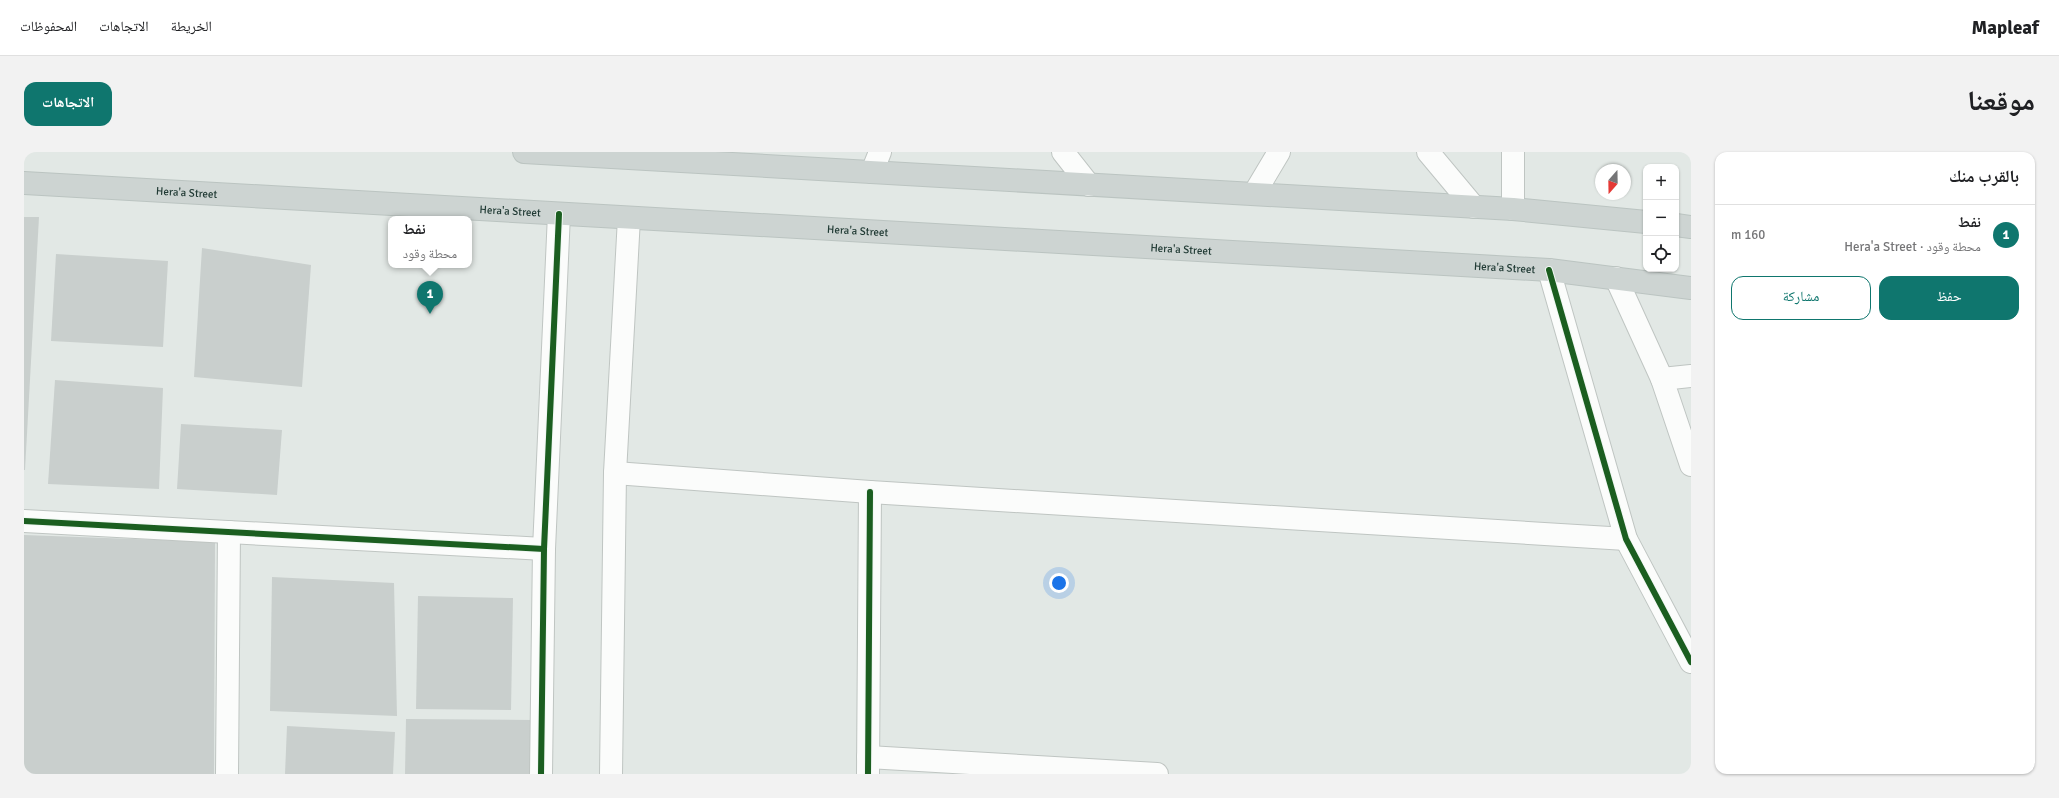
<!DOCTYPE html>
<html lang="ar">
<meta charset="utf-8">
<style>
body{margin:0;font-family:Signika,"Noto Naskh Arabic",sans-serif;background:#f2f2f2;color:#202124;direction:rtl}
.controls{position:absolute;right:12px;top:12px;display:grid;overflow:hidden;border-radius:8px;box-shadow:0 1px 3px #0004}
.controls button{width:36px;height:36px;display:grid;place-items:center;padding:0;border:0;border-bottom:1px solid #e0e0e0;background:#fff;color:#202124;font:20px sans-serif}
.compass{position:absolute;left:1571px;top:12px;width:36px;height:36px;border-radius:50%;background:#fff;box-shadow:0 1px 3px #0004;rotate:200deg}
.you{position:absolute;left:1035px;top:431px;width:14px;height:14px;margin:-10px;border:3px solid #fff;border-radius:50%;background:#1a73e8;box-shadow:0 0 0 6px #1a73e833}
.badge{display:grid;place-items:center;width:26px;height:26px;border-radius:50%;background:#0f766e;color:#fff;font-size:13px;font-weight:700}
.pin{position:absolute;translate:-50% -33px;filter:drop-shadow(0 1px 2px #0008)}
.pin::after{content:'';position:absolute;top:21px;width:14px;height:12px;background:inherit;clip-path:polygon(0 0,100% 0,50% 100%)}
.popup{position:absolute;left:364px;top:64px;width:84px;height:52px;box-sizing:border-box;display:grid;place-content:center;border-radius:8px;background:#fff;filter:drop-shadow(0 1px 3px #0005);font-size:13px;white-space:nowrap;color:#757577}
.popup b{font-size:15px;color:#202124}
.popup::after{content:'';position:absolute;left:50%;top:100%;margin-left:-8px;border:8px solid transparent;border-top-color:#fff}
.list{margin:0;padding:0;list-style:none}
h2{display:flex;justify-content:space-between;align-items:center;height:52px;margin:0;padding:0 16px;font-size:17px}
h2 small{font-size:13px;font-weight:400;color:#757577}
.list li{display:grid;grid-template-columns:26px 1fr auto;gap:12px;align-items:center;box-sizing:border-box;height:60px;padding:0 16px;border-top:1px solid #e0e0e0}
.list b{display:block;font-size:15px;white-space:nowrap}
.list p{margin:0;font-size:13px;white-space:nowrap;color:#757577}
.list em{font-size:13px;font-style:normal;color:#757577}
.actions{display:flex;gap:8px;padding:12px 16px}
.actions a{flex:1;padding:9px 0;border:1px solid #0f766e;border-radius:12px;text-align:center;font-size:14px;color:#0f766e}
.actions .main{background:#0f766e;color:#fff}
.icon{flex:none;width:22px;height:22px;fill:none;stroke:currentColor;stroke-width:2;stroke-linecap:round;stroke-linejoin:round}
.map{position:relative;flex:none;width:1667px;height:622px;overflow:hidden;direction:ltr;border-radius:12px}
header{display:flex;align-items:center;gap:24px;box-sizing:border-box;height:56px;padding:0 20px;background:#fff;border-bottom:1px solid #e0e0e0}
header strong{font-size:19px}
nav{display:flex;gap:22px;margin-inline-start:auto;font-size:14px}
.intro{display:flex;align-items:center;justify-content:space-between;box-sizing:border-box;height:96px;padding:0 24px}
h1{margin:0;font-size:28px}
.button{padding:10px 18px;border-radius:12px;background:#0f766e;color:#fff;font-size:14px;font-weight:700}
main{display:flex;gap:24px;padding:0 24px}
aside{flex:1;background:#fff;border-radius:12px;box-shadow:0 1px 3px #0004}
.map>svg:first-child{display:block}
.building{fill:#c9cfcd}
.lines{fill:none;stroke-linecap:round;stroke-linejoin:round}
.minor-casing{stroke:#bfc5c2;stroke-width:24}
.major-casing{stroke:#bbc4c1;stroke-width:24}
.minor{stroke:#fbfcfb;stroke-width:22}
.major{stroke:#cdd4d2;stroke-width:22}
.cycleway-casing{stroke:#f0f7f3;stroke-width:8}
.cycleway{stroke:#1b5e20;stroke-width:6}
.labels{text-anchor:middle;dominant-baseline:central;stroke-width:3.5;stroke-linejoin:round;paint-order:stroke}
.street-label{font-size:11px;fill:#203a34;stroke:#f0f7f3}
</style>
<header>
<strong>Mapleaf</strong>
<nav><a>الخريطة</a><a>الاتجاهات</a><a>المحفوظات</a></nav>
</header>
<div class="intro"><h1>موقعنا</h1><a class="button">الاتجاهات</a></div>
<main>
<aside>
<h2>بالقرب منك<small></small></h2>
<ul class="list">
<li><span class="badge">1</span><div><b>نفط</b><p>محطة وقود · Hera'a Street</p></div><em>160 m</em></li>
</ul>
<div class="actions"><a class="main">حفظ</a><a>مشاركة</a></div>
</aside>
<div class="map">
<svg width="1667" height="622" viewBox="0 0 1667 622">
<rect width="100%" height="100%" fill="#e2e8e5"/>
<g class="building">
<polygon points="0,65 15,65 1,318 0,318"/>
<polygon points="178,96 287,113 278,235 170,225"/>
<polygon points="32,102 144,109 139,195 27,189"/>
<polygon points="31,228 139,236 135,337 24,332"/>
<polygon points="157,272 258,278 253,343 153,337"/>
<polygon points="0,383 191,390 190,622 0,622"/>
<polygon points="248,425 370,431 373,564 246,559"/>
<polygon points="394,444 489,446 487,558 392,557"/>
<polygon points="382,567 509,568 510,622 381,622"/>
<polygon points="263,574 371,580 369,622 261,622"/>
</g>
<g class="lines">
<g class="minor-casing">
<g id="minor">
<polyline points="1039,0 1065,33"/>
<polyline points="1404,0 1450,55"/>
<polyline points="1489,0 1489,57"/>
<polyline points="848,20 856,0"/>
<polyline points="1230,42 1255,0"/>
<polyline points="1525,118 1602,387 1667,510"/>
<polyline points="1592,126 1638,227 1667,313"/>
<polyline points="1638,227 1667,224"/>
<polyline points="591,321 846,340 1602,387"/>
<polyline points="0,369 520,397"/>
<polyline points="844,605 1133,622"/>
<polyline points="203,622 205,380"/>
<polyline points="517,622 520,397 535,62"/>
<polyline points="587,622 591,321 605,66"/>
<polyline points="844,622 846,340"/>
</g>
</g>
<g class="major-casing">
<g id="major">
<polyline points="500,0 1489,57 1622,70"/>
<path id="s1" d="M0,31l1525,87 142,18"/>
<polyline points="1652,73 1667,75"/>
</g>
</g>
<use href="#minor" class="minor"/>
<use href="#major" class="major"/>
<g class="cycleway-casing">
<g id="cycleway">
<polyline points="1525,118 1602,387 1667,510"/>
<polyline points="0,369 520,397"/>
<polyline points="517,622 520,397 535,62"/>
<polyline points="844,622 846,340"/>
</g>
</g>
<use href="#cycleway" class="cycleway"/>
</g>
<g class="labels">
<g class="street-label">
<text stroke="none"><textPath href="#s1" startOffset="163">Hera'a Street</textPath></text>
<text stroke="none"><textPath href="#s1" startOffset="487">Hera'a Street</textPath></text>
<text stroke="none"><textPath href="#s1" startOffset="835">Hera'a Street</textPath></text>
<text stroke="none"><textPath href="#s1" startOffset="1159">Hera'a Street</textPath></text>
<text stroke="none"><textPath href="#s1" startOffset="1483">Hera'a Street</textPath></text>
</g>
</g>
</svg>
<div class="controls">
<button>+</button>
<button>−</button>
<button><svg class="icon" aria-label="locate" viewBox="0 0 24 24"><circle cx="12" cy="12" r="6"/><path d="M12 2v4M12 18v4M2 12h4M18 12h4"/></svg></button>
</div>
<svg class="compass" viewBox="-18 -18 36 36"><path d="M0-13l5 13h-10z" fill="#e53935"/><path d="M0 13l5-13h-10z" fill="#757577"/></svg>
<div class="you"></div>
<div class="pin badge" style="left:406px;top:162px">1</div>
<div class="popup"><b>نفط</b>محطة وقود</div>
</div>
</main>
